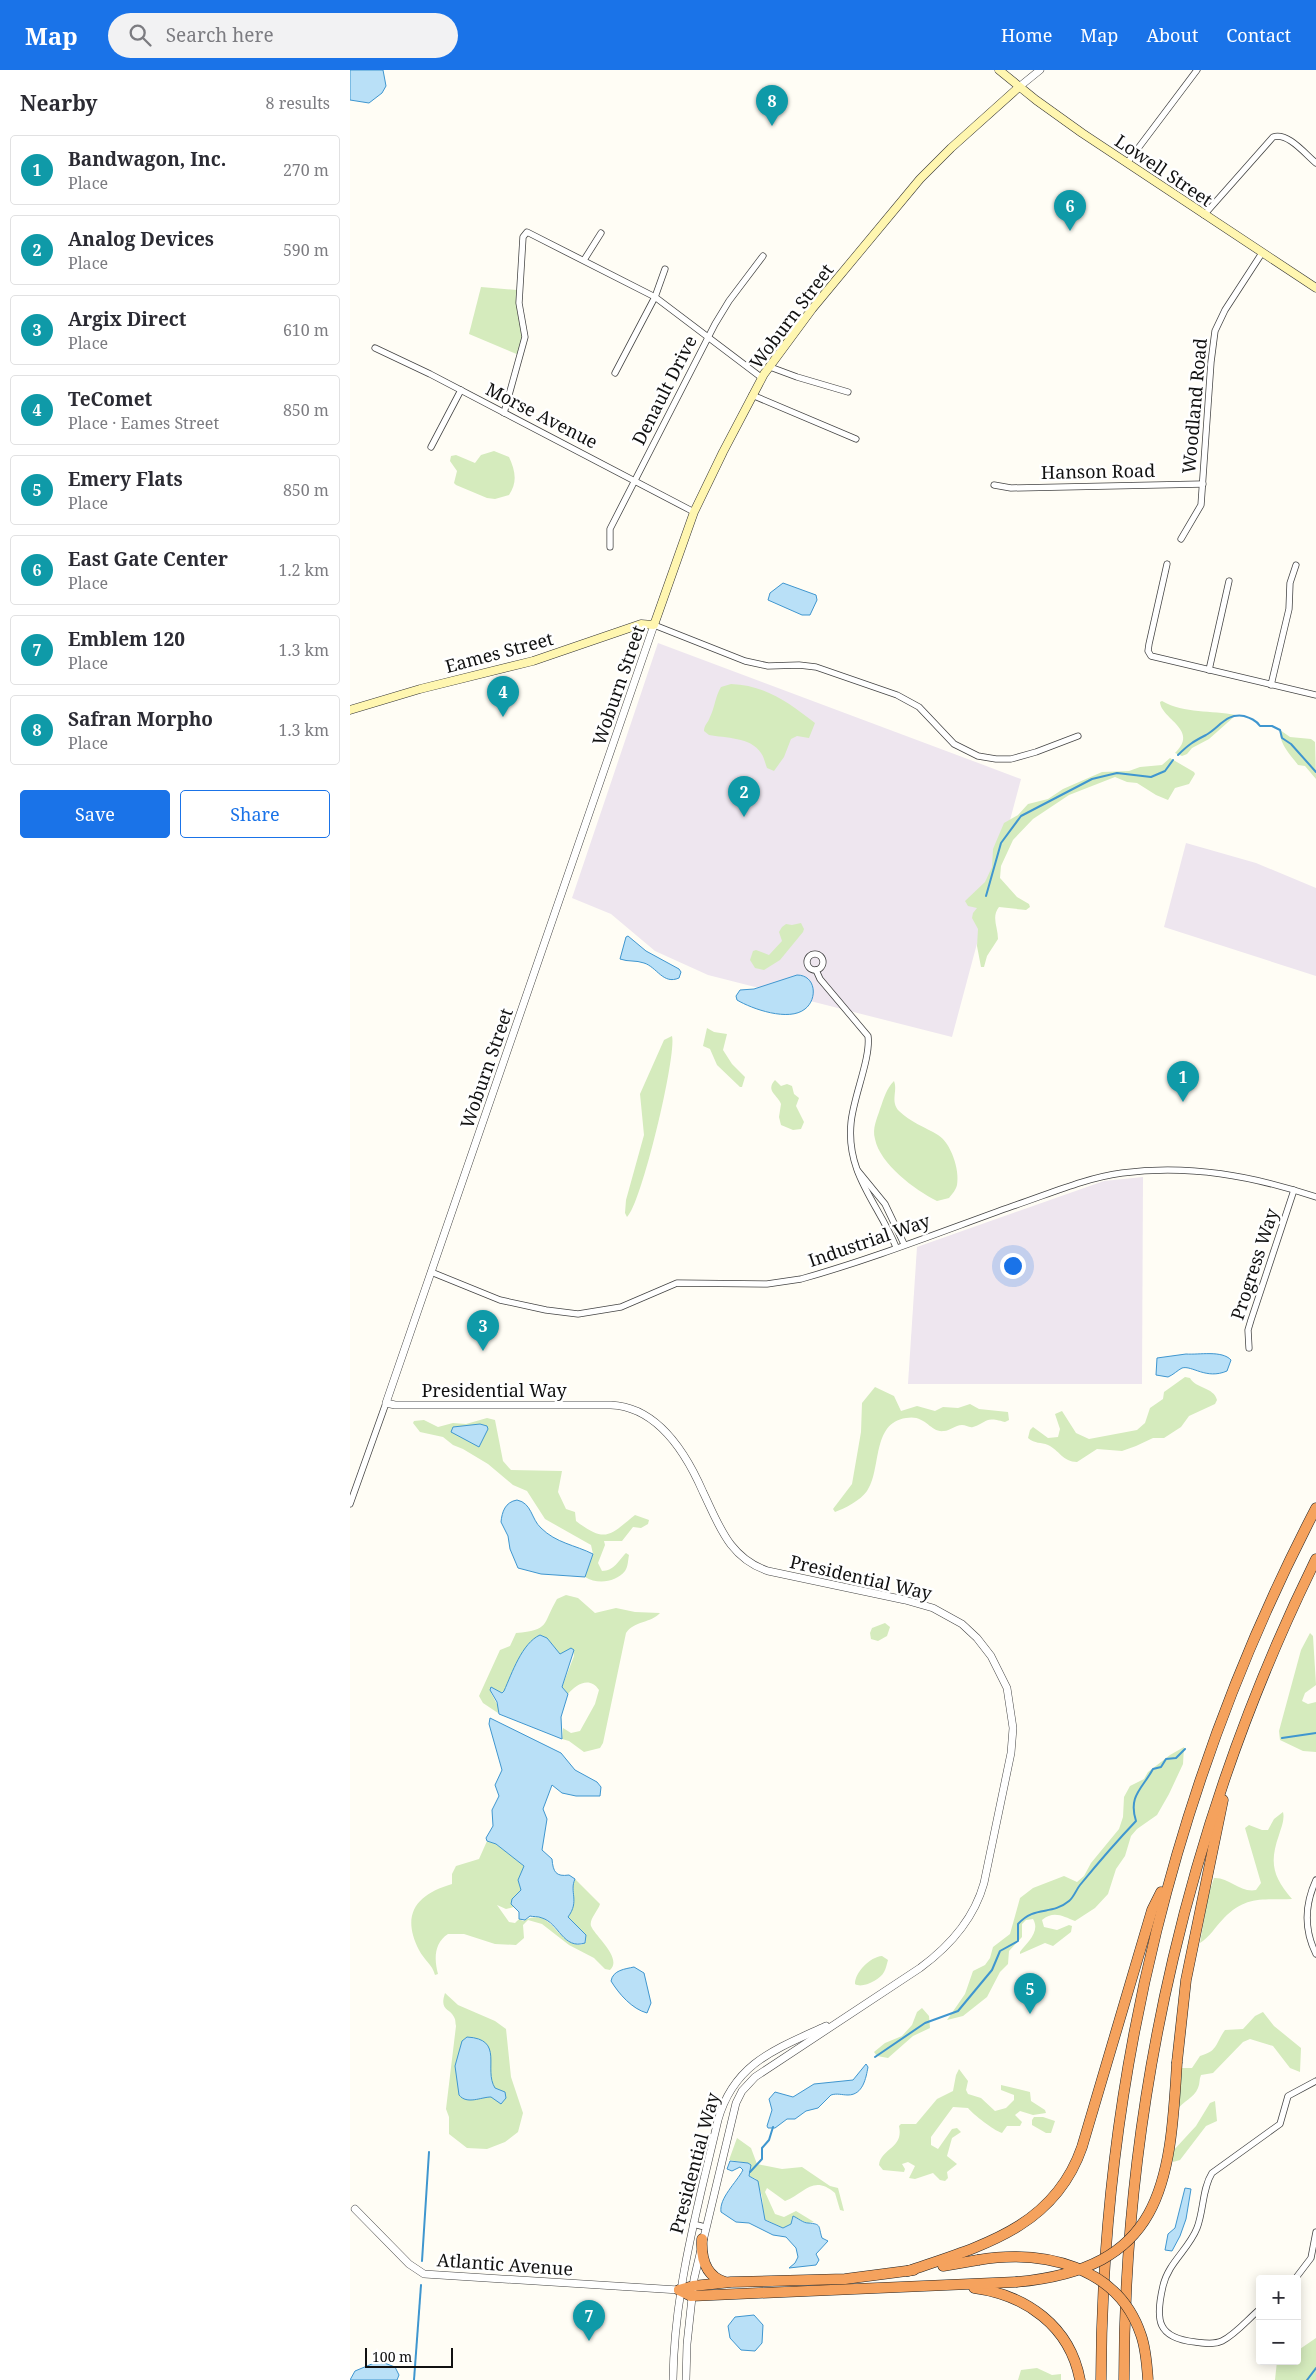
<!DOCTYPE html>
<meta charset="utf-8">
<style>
body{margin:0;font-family:"Noto Serif",serif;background:#f2f2f3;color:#2b2b33}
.controls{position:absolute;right:15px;bottom:15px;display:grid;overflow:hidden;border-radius:5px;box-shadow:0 2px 12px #0003}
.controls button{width:45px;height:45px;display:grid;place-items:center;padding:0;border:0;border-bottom:1px solid #e1e1e2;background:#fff;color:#2b2b33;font:25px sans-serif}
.scale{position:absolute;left:15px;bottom:12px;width:88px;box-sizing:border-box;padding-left:5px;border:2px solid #111;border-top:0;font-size:14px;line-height:18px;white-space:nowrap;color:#111;-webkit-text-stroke:4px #fff;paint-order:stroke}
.you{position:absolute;left:662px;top:1195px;width:18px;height:18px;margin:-12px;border:4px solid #fff;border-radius:50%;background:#1a73e8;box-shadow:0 0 0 8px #1a73e833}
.badge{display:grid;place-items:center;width:32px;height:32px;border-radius:50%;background:#1a73e8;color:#fff;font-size:16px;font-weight:700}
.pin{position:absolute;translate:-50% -41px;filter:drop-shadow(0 1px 2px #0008)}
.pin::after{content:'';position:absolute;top:26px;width:18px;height:15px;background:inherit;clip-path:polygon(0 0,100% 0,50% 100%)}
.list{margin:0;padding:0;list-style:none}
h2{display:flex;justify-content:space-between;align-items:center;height:65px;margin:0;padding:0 20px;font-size:21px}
h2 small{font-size:16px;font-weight:400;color:#7c7c81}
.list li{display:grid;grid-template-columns:32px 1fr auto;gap:15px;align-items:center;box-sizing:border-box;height:70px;margin:0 10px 10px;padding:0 10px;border:1px solid #e1e1e2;border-radius:5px}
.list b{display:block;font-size:19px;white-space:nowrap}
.list p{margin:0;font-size:16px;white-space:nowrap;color:#7c7c81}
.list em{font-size:16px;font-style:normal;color:#7c7c81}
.actions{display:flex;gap:10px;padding:15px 20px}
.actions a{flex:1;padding:11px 0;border:1px solid #1a73e8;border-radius:5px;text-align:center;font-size:18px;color:#1a73e8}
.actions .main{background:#1a73e8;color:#fff}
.icon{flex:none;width:28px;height:28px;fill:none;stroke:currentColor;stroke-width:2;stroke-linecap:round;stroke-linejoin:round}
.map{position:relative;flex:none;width:966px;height:2310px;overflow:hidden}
header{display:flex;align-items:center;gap:30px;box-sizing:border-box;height:70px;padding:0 25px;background:#1a73e8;color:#fff}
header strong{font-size:24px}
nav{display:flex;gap:28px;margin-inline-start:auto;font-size:18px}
.search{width:350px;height:45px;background:#f2f2f3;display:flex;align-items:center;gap:12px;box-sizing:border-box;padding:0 18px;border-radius:28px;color:#7c7c81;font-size:19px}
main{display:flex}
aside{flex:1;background:#fff}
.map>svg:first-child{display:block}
.industrial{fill:#eee6ef}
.green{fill:#d5ebbd}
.water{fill:#b9e0f7;stroke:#3f96cf}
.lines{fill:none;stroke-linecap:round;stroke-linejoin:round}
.stream{stroke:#3f96cf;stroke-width:2}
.minor-casing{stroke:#444;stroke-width:7}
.tertiary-casing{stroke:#444;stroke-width:8}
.secondary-casing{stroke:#333;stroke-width:9}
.motorway-casing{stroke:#222;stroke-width:11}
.minor{stroke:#fff;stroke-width:5.5}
.tertiary{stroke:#fff;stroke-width:7}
.secondary{stroke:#fff6b0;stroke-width:8}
.motorway{stroke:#f5a25d;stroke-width:10}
.motorway-bridge-casing{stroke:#222;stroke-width:11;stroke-linecap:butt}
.motorway-bridge{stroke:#f5a25d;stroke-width:10}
.labels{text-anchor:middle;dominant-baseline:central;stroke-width:5;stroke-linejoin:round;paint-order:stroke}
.street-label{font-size:18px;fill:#111;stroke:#fff}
</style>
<header>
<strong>Map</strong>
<div class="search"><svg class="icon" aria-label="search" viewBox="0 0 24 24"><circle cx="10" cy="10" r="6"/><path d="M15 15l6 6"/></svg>Search here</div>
<nav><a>Home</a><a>Map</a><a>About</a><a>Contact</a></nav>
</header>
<main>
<aside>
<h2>Nearby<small>8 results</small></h2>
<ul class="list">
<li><span class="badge" style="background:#0f9aa8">1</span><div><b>Bandwagon, Inc.</b><p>Place</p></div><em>270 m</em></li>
<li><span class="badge" style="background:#0f9aa8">2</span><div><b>Analog Devices</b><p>Place</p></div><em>590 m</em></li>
<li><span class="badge" style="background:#0f9aa8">3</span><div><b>Argix Direct</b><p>Place</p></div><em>610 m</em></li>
<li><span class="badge" style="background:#0f9aa8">4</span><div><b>TeComet</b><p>Place · Eames Street</p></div><em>850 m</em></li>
<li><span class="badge" style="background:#0f9aa8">5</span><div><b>Emery Flats</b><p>Place</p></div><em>850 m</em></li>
<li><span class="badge" style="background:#0f9aa8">6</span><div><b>East Gate Center</b><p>Place</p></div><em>1.2 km</em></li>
<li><span class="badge" style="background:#0f9aa8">7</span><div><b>Emblem 120</b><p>Place</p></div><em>1.3 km</em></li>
<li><span class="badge" style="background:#0f9aa8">8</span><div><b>Safran Morpho</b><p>Place</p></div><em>1.3 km</em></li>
</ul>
<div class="actions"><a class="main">Save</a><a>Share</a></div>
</aside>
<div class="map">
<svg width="966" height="2310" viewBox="0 0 966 2310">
<rect width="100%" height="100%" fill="#fffdf5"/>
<g class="industrial">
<polygon points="308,573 671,709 602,967 358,905 305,881 261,844 222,828"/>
<polygon points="836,773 906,793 966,818 966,906 814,857"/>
<polygon points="793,1107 792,1314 558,1314 567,1177 754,1111"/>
</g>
<g class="green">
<polygon points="131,217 167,220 173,260 169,285 119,264"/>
<path d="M144,381l15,6c6,13 9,25 0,38l-14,4 -8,-1 -31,-13 -2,-2 3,-12 -7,-10 1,-5 5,-1 19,8 6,-8z"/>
<path d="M381,614c34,1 58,19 84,39l-6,15 -12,-2 -6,3 -7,18 -10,14 -7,-3c-2,-5 -3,-11 -6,-15 -10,-16 -36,-15 -52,-18l-5,-4c0,-6 4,-8 6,-14 5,-10 5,-20 11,-30z"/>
<path d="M812,631c23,13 49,9 74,14l-27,24 -17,9 -5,6 -5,2 -7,-3c25,-23 -14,-34 -15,-51z"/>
<path d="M930,660l10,7 21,2 4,3 1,37 -11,-13 -7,-1c-7,-10 -19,-21 -18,-35z"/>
<path d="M820,688l24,14 1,2 -6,10 -14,4 -7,12 -12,-5 -19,-12 -10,-1 -12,-5 -46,18 -36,24 -20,21 -12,26 -1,12 17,19 12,7 1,3 -4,3 -27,-3c-8,10 -1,20 -1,32l-11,17 -3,11h-3l-4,-21 1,-17 -6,-11 1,-5 4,-5 -9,-2 -3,-5 20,-19 7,-15 1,-18 11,-26 14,-8 10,-11 20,-5 15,-10 39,-17 27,-1 11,-4 22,-2z"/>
<polygon points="451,853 454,859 453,862 430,890 414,900 405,898 400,890 403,881 406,880 419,885 432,871 429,862 432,857 436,854 442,855"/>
<polygon points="357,958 364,962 377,964 373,980 382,994 395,1007 392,1017 390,1017 367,995 360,979 353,976"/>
<path d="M322,966c5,19 -31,170 -45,181l-2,-4 1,-13 18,-65 -4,-41 24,-54z"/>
<path d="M425,1010l6,6 6,-2 5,2 2,8 5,4 -3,8 8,16 -3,7 -8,1 -12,-5 -2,-8 2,-13c-3,-9 -16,-13 -6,-24z"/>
<path d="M544,1011c4,10 -4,20 5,30 11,11 26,16 39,24 13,8 22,35 19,50 -1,5 -5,9 -8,13l-12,3c-22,-11 -57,-37 -62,-62 -3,-11 2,-20 5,-30 4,-11 6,-20 14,-28z"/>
<path d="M835,1307l5,1c6,11 24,9 27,22l-2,4 -26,12 -8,11 -17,11h-11l-17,8 -14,5 -25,-2 -20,13c-14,0 -18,-12 -29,-17 -7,-3 -13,-1 -20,-7l2,-8 3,-3 15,11 10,-1 2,-8 -5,-15 7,-3 14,22 13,6 48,-9 8,-7 5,-15 13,-9 1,-7z"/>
<path d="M525,1317l19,9 7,15 16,-5 18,5 8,-4 15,1 12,-4 9,5 29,3 1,8 -4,2c-22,-6 -16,0 -32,5 -4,1 -7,-2 -11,-2 -7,0 -12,6 -18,6 -14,2 -18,-17 -38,-13 -35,5 -24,52 -39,73 -6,9 -23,18 -32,21l-2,-3 19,-25 9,-52 1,-29z"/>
<path d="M137,1348l8,2 8,41 8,9 51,1 -4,21 8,17 9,3 1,9c30,23 34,14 59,-6l14,5 -1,4 -7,4 -8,-1 -11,14h-18l1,4 -7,18 4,8c12,0 17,-11 24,-18l3,2c-1,5 -1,12 -4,16 -9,11 -27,14 -40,6l8,-23 -2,-9 -46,-26 -18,-28 -14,-6 -25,-21 -25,-15 -10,-4 -10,-8 -23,-5 -7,-9 1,-2 10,-1 14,7 15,-4 13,1z"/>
<path d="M216,1525l12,3 17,15 21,-5 19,4 25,1c-9,10 -26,8 -34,20l-23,110 -3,5 -16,4 -15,-11 -7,-2 1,-11 8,5 9,-2 15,-27 4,-14c-9,-14 -23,-6 -31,4l-6,-7 12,-31 -1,-7 -13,5 -13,-16 -7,-3 -15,15 -21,41 -4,2 -7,-5 -2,5 7,13v7l-15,-10 -4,-7 21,-46 10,-4 6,-13c34,-3 26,-8 41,-34z"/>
<polygon points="535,1553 540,1557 537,1566 528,1571 521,1569 520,1563 522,1558"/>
<polygon points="960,1563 963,1566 966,1615 955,1623 952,1631 958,1634 966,1632 966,1682 953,1681 930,1670 929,1661 951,1580"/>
<path d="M834,1677l-1,17 -14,30 -12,21 -20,14 -6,7 -6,20 -9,13 -8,25 -13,14 -20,13c-11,-4 -21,-11 -33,-1l2,7 13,3 12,-5 3,1 -1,6 -18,14 -8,-3 -25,11v-2c6,-9 21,-20 13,-33l-7,1 -4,4v13l-13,14 -1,13 -8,8 -13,25 -24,19 -16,4 18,-26 8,-23 12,-6 5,-7 3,-11 17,-13 10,-36 13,-10 31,-12 13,6 7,-6 7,-13 28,-34 4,-12 1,-20 6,-11 14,-7 4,-7 22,-17z"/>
<path d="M933,1742c2,8 -2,16 -4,23 -10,28 -6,42 13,64 -28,1 -46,-4 -68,19 -8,8 -15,20 -24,25l8,-47 6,-18c15,-1 26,15 42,12l5,-7 -16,-55 4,-3 13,5h6l6,-11z"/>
<path d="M137,1771l9,3 28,22 -6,14 3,10 -10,14 3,3 -8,2 -9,-4 12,17 6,1 4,-4 4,2c30,-15 30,21 58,24l5,-3v-7l-18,-18c12,-18 1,-26 7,-38l25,25c-2,7 -11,15 -9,22 4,10 32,32 19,44l-5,-1 -11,-11 -25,-13 -27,-21 -14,-4 -5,5 1,13 -8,7 -21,-1 -31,-10h-16c-14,9 -14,25 -10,40l-3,1c-3,-11 -11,-15 -16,-25 -19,-37 -1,-56 33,-66v-10l4,-8 23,-7z"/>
<path d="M532,1886l6,4c-1,3 -2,9 -4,12 -4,8 -22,17 -29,12 0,-12 15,-27 27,-28z"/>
<path d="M95,1923l13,12 37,16 11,8 5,48 12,36 -5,19 -13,10 -18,7 -20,-1 -18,-14v-17l-3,-8 10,-83c-1,-3 0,-6 -2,-9 -4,-9 -15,-6 -9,-24z"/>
<polygon points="572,1938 579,1946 580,1958 563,1966 538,1988 527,1986 524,1982 535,1973 552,1966 562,1955 567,1942"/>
<path d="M913,1942l11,14 27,22 -1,24 -10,-4 -17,-22 -23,-7 -7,3 -30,31 -12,2c-2,4 -1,9 -3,13 -4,10 -15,13 -21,22l2,-42h13l8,-12c18,-5 15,-12 25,-26l18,-1 12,-13z"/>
<path d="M609,1999l9,12 -2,9 2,4 13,4 14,13 11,-3 8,-8v-5l-13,-5v-5l29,7 1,9 14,9 1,3 -13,2 -13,-4 -5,4 7,7 -2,4h-13l-5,7c-9,-3 -28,-18 -34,-25l-15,-1 -22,30v8l7,4 14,-20 5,-1 4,4 -9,6 -5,18 10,8 -10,8 1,6 -3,3 -5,-1 -7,-7 -18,6 -6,-1 6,-12 -7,-4 -6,2 3,5 -1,3 -21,-2 -4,-5c2,-17 25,-16 20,-39l2,-2h15l21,-25 16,-8 3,-16z"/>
<polygon points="865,2031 867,2051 856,2056 830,2090 823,2092 821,2085 823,2081 846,2056 860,2033"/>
<polygon points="684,2047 693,2047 705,2051 701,2063 696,2063 682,2055 682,2050"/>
<path d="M387,2068l14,10 6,16 25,5 20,-2 28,19 8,2 6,23 -4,-1 -5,-17c-22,-19 -31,1 -50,8l-18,-13 -2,4 10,22 9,3 12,-6 18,11 -6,1 -16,-5 -1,6 -8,4 -19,-9 -2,-23 -6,-17 -7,-3 2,-9 -3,-4 -19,-3z"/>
<polygon points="966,2268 966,2310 925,2310 927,2291 947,2291 947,2281"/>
<polygon points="687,2298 702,2305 711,2304 711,2310 668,2310 671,2300"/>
</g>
<g class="water">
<polygon points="0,0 33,0 36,16 32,23 19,33 0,30"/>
<polygon points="433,513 466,525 467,530 460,545 452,545 418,530 420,523"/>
<path d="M278,866l18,15 33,18 2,3 -2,6c-16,7 -22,-11 -35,-15 -8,-3 -16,-1 -24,-4l6,-22z"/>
<path d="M447,905c19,0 21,24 8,34 -16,13 -53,0 -68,-9l-1,-4 4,-6 14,-1z"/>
<path d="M836,1284c13,1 36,-4 45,6l-4,11c-21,9 -35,-6 -45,-3 -4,2 -9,7 -14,9l-12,-2 1,-17z"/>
<polygon points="130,1354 137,1356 138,1359 129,1377 101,1362 103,1357"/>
<path d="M167,1430c15,3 14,19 24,28 15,15 34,17 52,26l-8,23 -44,-3 -23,-6 -8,-19 -2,-13 -7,-14c1,-10 4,-20 16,-22z"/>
<path d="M190,1565l7,3 13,16 11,-6 3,2 -12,37 6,7 -7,23 1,22 -63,-25 -2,-12 -7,-12 1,-3 11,6 2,-2c8,-18 18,-48 36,-56z"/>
<path d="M140,1648l71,35 14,17 22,12 4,5 -1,9h-24l-14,-3 -10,-8 -9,24 4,10 -5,31 10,9c1,13 4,18 17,16l6,4c-6,13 5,22 -7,38l18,18 -1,8c-22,7 -26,-20 -43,-25 -4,-2 -9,-1 -12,-2l-5,4 -6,-1v-7l-8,-8 1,-5 9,-9 -3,-10 6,-14 -28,-22 -9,-3 -1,-3 7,-12 -1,-16 7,-14 -4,-11 7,-15 -13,-46z"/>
<path d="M284,1897l10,6 7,30 -4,10c-15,-4 -28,-19 -36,-32 2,-11 14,-12 23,-14z"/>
<path d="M117,1967c38,2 16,32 28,51l10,4 1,6 -5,6 -10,-7c-10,0 -24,8 -32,-2l-4,-29 7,-25z"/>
<path d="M516,1994l2,3c-2,11 -5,28 -20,28 -6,0 -11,-2 -17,0l-13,13 -12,3 -11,8h-8l-12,9h-7l-1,-2 5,-16 -3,-11 6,-7 18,5 21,-13 39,-4z"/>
<path d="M380,2091l18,2 3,2 -2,11 9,5 7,39 18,8 8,-4 2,-8c5,2 10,7 15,7 14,1 10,3 14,15l6,3 -12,13 3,6 -3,5 -27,3 6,-5 3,-6 -2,-9 -10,-11 -13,-2 -24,-12 -13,-1 -15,-10c-2,-14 15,-29 22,-42l-3,-3 -8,4 -5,-2z"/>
<polygon points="835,2118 841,2119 836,2149 830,2166 822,2181 815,2180 818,2164 825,2158"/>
<polygon points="404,2245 413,2255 412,2273 405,2281 391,2280 380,2268 378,2256 385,2247"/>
<polygon points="29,2291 45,2297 49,2305 47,2310 0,2310 5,2301"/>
</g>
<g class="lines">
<g class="stream">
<path d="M828,685c10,-10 16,-14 28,-20 14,-8 20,-22 38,-19 6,2 12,4 16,10h12l8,4 2,8 9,6 25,28"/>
<polyline points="636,826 651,773 671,746 742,709 767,703 801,707 815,701 823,690"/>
<polyline points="932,1668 966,1663"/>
<path d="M525,1987l50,-34 33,-12 34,-41 8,-19 18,-10v-17c17,-19 33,-8 51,-23 5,-4 7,-11 11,-16 18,-22 36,-43 56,-64 -8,-25 6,-32 17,-52l8,-2 5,-8 10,-1 9,-9"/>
<polyline points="400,2102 412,2089 412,2078 419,2070 423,2057"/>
<polyline points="72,2191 79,2082"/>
<polyline points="64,2310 71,2215"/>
<polyline points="957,2310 966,2298"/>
</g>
<g class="minor-casing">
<g id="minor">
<polyline points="777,93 847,0"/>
<path d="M854,145l69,-78c15,-5 32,17 43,26"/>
<polyline points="234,190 251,163"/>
<polyline points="25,278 80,304 344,442"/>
<polyline points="420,297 447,307 498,322"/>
<polyline points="265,303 305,227 315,199"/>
<polyline points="402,325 506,369"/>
<polyline points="154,343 175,267 169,233 173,167 177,162 305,227 412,308"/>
<polyline points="81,377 111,320"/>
<polyline points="644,415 661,418 853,414"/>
<polyline points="831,469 851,435 861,292 865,261 875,240 912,183"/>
<polyline points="260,477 260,459 365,254 379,231 413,186"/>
<polyline points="817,494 799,574 798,581 801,586 966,625"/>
<polyline points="304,555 395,591 418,596 449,595 466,597 547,625 569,637 604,674 628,686 646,689 661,689 686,682 728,666"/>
<polyline points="859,600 879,511"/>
<polyline points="921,615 939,539 940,513 946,495"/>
<circle cx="465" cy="892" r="8"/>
<path d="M466,900l4,9 48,57c3,22 -15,62 -17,87 -5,51 27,80 45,124"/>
<polyline points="508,1101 535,1134 554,1174"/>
<path d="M81,1202l69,28 46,10 32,4 43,-7 56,-24 90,1 34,-5c72,-20 142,-48 212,-73 36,-12 72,-28 109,-33 67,-9 131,3 194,24"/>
<polyline points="899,1278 898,1260 901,1250 944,1120"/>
<polyline points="0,1434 36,1333"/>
<path d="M966,1810c-11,24 -12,50 0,74"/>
<polyline points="343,2154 355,2157"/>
<polyline points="945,2209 961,2188 966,2162"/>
<path d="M910,2239c-12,10 -24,25 -38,32 -8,4 -18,2 -27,1 -38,-4 -40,-22 -32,-56 5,-23 26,-37 34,-58 7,-18 5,-39 15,-55l68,-49 8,-28 28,-15"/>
</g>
</g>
<g class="tertiary-casing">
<g id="tertiary">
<polyline points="669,17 690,0"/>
<path d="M304,555l-268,778 9,2h216c47,2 75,48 92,87 16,33 26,66 65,79l137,29 28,8 29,16 15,14 14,18 16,32 6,40 -2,25 -27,130c-10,36 -34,63 -64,85l-165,109 -13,14 -6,12 -42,176 -7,65 -1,36"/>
<polyline points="5,2139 59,2194 74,2204 329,2220"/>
<path d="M323,2310c1,-89 25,-174 45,-260 16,-57 58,-71 108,-94"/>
</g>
</g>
<g class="secondary-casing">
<g id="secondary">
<polyline points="649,0 686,30 732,63 966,218"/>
<polyline points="0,640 70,619 183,591 291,554 304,555 344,442 373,382 414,304 462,239 570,109 601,78 669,17"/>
</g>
</g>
<g class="motorway-casing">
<g id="motorway">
<polyline points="827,1992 836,1910 873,1730"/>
<path d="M352,2169c-1,18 3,37 23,43"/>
<polyline points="593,2196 628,2190"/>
<path d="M558,2201c73,-25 146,-43 174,-124l70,-237 9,-18"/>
<path d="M624,2218c52,7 96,38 106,92"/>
<polyline points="329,2220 341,2226 666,2212"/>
<polyline points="329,2220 343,2216 381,2212 495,2209 564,2200"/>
<path d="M751,2310c1,-303 75,-603 215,-872"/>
<path d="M774,2310c0,-283 67,-567 192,-821"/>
</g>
</g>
<use href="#minor" class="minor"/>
<use href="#tertiary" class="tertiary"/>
<use href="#secondary" class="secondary"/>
<use href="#motorway" class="motorway"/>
<g class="motorway-bridge-casing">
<g id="motorway-bridge">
<path d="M628,2190c65,-11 140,6 163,75 5,14 6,30 7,45"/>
<path d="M666,2212c146,-13 154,-96 161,-220"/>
</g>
</g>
<use href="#motorway-bridge" class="motorway-bridge"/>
</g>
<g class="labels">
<g class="street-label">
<text transform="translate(814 100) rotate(34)">Lowell Street</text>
<text transform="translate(441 246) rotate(-53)">Woburn Street</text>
<text transform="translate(314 320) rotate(-63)">Denault Drive</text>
<text transform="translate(844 336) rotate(-85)">Woodland Road</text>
<text transform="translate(192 345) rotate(27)">Morse Avenue</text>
<text transform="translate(748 401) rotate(-1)">Hanson Road</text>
<text transform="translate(149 582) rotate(-15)">Eames Street</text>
<text transform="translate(268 615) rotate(-71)">Woburn Street</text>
<text transform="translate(136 998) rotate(-71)">Woburn Street</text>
<text transform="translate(519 1170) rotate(-19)">Industrial Way</text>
<text transform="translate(904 1194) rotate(-72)">Progress Way</text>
<text x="144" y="1320">Presidential Way</text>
<text transform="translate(511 1507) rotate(13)">Presidential Way</text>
<text transform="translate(344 2093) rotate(-75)">Presidential Way</text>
<text transform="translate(155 2194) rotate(4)">Atlantic Avenue</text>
</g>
</g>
</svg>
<div class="controls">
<button>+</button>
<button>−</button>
</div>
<div class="scale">100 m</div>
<div class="you"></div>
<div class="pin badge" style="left:833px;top:1032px;background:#0f9aa8">1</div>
<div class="pin badge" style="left:394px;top:747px;background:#0f9aa8">2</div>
<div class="pin badge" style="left:133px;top:1281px;background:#0f9aa8">3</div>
<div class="pin badge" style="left:153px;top:647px;background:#0f9aa8">4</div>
<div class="pin badge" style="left:680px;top:1944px;background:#0f9aa8">5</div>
<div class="pin badge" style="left:720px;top:161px;background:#0f9aa8">6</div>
<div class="pin badge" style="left:239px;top:2271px;background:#0f9aa8">7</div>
<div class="pin badge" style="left:422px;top:56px;background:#0f9aa8">8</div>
</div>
</main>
